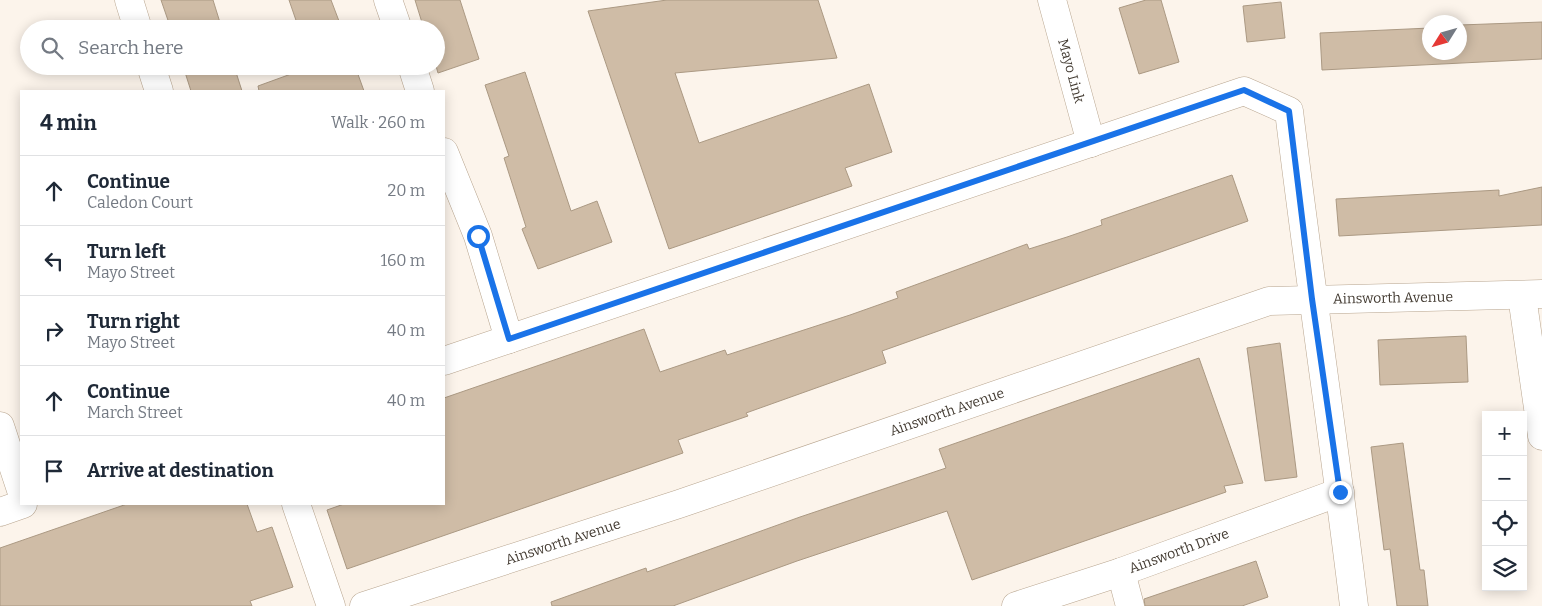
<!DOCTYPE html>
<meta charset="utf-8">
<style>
body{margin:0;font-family:Bitter,serif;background:#f6f6f7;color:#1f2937}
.controls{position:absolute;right:15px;bottom:15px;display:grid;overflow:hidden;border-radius:0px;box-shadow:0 2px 12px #0003}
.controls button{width:45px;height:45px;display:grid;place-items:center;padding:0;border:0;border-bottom:1px solid #e0e1e3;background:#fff;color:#1f2937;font:25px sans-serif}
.compass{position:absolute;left:1422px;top:15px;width:45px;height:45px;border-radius:50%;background:#fff;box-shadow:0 2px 12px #0003;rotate:233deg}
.stop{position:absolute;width:15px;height:15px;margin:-11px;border:4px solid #1a73e8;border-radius:50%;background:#fff}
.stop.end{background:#1a73e8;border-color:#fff;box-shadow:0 1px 5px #0008}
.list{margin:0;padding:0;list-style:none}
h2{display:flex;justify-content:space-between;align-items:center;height:65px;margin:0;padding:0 20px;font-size:21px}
h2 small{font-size:16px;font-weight:400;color:#747a83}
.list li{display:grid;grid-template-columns:32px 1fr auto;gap:15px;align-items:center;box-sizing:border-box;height:70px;padding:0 20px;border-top:1px solid #e0e1e3}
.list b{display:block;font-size:19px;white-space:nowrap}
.list p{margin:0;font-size:16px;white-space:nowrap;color:#747a83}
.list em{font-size:16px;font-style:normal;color:#747a83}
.icon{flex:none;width:28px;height:28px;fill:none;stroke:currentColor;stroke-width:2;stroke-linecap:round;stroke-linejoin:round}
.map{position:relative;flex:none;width:1542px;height:606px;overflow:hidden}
.search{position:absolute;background:#fff;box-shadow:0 2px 12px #0003;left:20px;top:20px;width:425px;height:55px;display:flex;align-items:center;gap:12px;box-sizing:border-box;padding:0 18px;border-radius:28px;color:#747a83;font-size:19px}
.panel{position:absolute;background:#fff;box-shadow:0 2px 12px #0003;left:20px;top:90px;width:425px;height:415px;border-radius:0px}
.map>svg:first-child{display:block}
.building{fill:#cfbca6;stroke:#ab9983}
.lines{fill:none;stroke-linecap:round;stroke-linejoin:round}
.minor-casing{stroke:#b8a58f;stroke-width:29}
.minor{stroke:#fff;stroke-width:28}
.route{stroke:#1a73e8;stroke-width:6}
.labels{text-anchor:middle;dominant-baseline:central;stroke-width:4.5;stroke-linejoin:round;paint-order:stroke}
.street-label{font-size:14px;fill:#433b32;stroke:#fff}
</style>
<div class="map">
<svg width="1542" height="606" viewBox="0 0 1542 606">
<rect width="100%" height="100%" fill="#fcf4eb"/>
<g class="building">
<polygon points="161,0 213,0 222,29 171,29"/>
<polygon points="289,0 331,0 342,29 299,29"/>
<polygon points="415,0 460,0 479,59 438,73 436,66 436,29 424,29"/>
<polygon points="667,0 818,0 837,58 675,73 699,143 869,84 892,152 845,168 852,186 669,249 588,11"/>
<polygon points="1146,0 1161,0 1179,62 1139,74 1119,8"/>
<polygon points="1281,2 1285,38 1247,42 1243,6"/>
<polygon points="1542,22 1542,59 1322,70 1320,33 1430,28 1430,52 1460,52 1460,25"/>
<polygon points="183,66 234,66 242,91 191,91"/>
<polygon points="313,66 355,66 364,91 259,91 258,86"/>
<polygon points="525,72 571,211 597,201 612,242 538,269 522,229 526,227 504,158 509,156 485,85"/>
<polygon points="1232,175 1248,221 882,351 886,363 746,413 748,416 678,440 683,453 347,569 327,510 344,504 444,504 444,398 644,329 660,372 725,350 727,355 850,315 898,298 896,292 1027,244 1029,249 1067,237 1102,225 1101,220"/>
<polygon points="1542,187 1542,225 1339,236 1336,199 1499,190 1499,196"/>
<polygon points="1466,336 1468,382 1380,385 1378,340"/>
<polygon points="1280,343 1297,477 1265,481 1247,348"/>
<polygon points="1199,358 1243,483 1224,486 1226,492 972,580 947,511 797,561 673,606 552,606 551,602 646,568 647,572 800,517 946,468 939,449"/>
<polygon points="1403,443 1420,570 1424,570 1428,606 1397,606 1390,549 1384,550 1371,447"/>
<polygon points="127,504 247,504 257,532 272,527 293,587 250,601 252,606 0,606 0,548"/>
<polygon points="1256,561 1268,597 1242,606 1145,606 1144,599"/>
</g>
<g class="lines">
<g class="minor-casing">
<g id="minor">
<polyline points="129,0 138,29"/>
<polyline points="388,0 398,29"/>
<polyline points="1052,0 1091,143"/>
<polyline points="151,66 159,91"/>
<polyline points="412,66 420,91"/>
<polyline points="444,152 478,236 509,339"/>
<polyline points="1522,296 1542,436"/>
<path d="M444,361l800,-270 45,20c20,165 45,330 65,495"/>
<polyline points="0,426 21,490"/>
<polyline points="296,504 331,606"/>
<polyline points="0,512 23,504"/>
<polyline points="1121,572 1130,606"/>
<polyline points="364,606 679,504 1269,301 1542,294"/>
<polyline points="1016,606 1121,572 1340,492"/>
</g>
</g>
<use href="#minor" class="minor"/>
</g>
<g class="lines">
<polyline class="route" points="478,236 509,339 1244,90 1289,111 1312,299 1340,492"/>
</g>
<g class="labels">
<g class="street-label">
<text transform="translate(1071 71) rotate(75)">Mayo Link</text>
<text transform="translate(1393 298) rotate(-1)">Ainsworth Avenue</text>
<text transform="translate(947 412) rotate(-19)">Ainsworth Avenue</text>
<text transform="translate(563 542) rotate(-18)">Ainsworth Avenue</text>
<text transform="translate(1179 551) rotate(-20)">Ainsworth Drive</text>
</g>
</g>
</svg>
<div class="controls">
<button>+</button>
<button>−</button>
<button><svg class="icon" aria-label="locate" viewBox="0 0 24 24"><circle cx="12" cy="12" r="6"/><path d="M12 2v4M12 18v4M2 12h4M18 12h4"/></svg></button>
<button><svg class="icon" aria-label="layers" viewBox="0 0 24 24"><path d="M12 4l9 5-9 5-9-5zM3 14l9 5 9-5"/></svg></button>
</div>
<svg class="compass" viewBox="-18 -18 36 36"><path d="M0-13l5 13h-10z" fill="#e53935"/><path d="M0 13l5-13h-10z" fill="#747a83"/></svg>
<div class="stop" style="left:478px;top:236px"></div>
<div class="stop end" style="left:1340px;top:492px"></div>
<div class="search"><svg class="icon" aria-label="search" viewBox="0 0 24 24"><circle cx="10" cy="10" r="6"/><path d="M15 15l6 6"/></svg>Search here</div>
<section class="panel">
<h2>4 min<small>Walk · 260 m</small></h2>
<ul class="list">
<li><svg class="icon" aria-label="ahead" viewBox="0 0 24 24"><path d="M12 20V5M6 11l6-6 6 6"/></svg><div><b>Continue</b><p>Caledon Court</p></div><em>20 m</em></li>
<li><svg class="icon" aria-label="left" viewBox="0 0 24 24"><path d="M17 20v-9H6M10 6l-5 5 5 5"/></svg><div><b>Turn left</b><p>Mayo Street</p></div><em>160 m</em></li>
<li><svg class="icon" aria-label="right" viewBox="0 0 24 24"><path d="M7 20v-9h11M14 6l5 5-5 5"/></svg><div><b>Turn right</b><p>Mayo Street</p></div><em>40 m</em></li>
<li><svg class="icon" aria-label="ahead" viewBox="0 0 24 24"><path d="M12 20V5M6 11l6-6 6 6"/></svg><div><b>Continue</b><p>March Street</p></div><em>40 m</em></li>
<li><svg class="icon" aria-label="arrive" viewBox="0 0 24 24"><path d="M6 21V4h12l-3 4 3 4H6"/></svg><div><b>Arrive at destination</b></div></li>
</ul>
</section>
</div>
